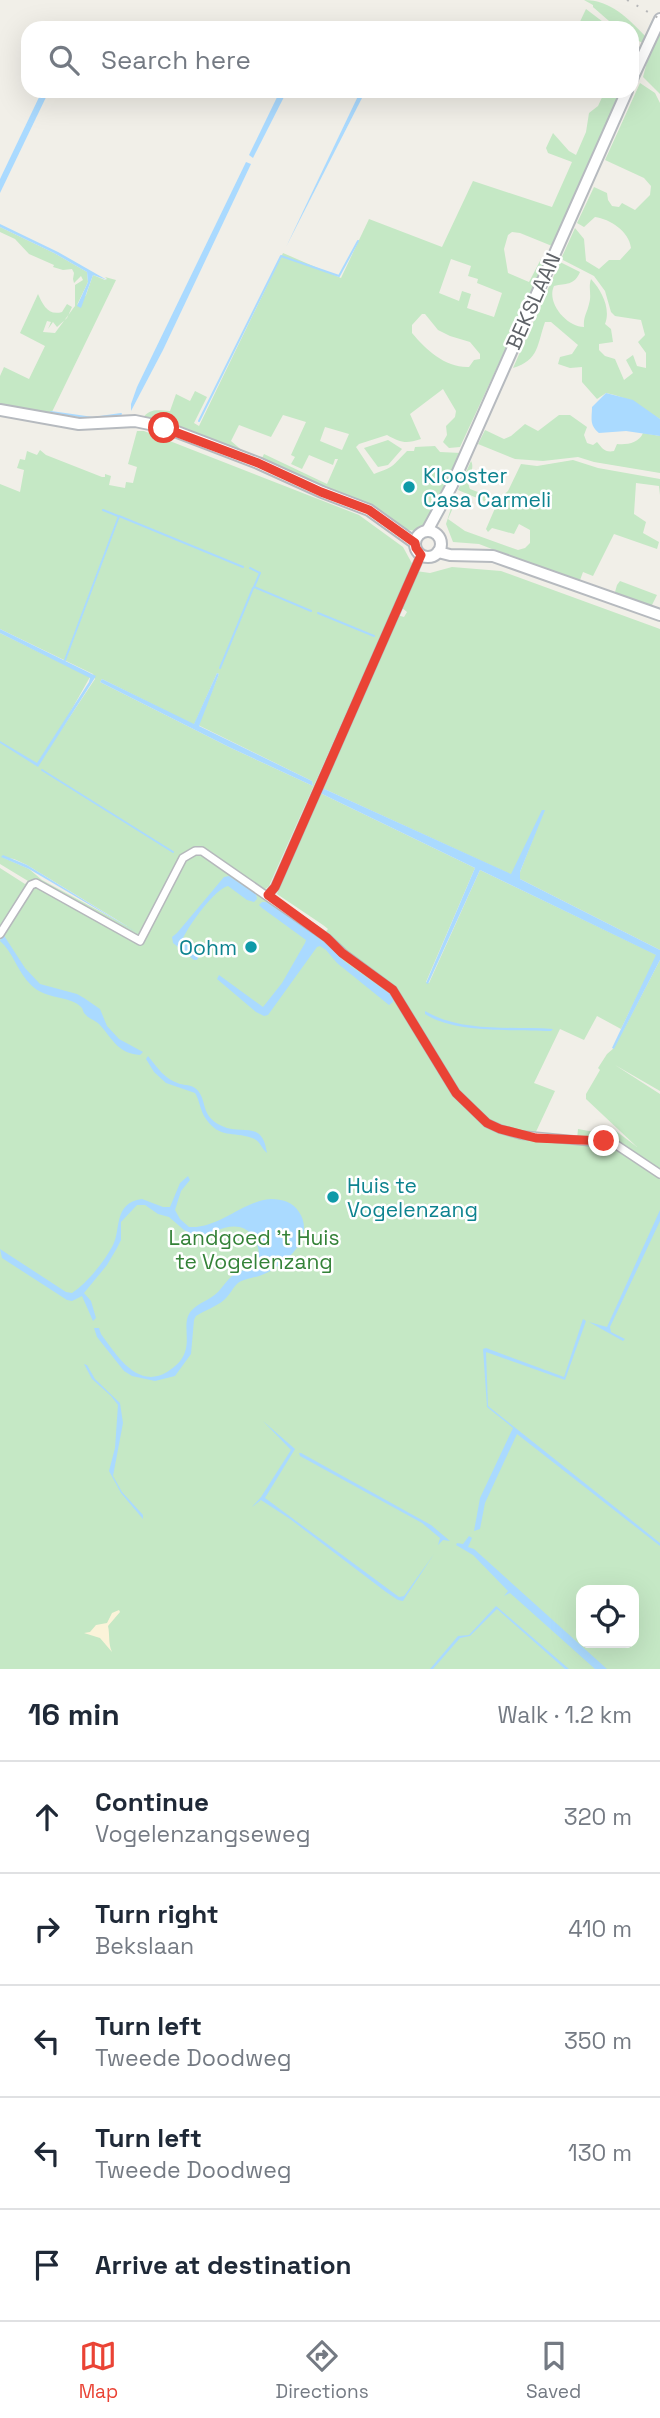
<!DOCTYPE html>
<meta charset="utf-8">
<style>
body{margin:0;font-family:"Space Grotesk",sans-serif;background:#f6f6f7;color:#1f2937}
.controls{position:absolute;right:21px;bottom:21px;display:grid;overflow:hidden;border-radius:14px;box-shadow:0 7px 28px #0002}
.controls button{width:63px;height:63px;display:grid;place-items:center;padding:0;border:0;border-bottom:2px solid #e0e1e3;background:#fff;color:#1f2937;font:35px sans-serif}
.stop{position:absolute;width:21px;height:21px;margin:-16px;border:5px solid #ea4335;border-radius:50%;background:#fff}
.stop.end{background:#ea4335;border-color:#fff;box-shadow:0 2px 7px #0008}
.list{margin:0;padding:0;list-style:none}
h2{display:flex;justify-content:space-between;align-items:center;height:91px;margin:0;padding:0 28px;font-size:30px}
h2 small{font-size:23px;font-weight:400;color:#747a83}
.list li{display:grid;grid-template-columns:46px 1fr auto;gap:21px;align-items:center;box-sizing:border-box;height:112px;padding:0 28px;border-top:2px solid #e0e1e3}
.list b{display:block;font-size:26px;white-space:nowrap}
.list p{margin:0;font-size:23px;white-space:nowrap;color:#747a83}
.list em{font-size:23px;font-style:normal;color:#747a83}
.icon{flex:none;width:38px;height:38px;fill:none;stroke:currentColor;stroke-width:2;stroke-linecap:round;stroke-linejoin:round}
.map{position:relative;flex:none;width:660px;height:1669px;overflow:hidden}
.search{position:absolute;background:#fff;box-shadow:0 7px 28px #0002;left:21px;right:21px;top:21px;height:77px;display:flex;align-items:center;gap:18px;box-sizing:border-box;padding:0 24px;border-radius:21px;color:#747a83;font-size:26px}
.sheet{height:651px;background:#fff}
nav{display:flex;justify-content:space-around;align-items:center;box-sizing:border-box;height:98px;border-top:2px solid #e0e1e3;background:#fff;font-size:19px;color:#747a83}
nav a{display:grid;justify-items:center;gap:4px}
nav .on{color:#ea4335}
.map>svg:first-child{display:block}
.green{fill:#c5e8c5;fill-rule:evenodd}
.sand{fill:#fbf3d9}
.water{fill:#aadaff}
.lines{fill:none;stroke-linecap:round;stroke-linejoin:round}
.stream{stroke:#aadaff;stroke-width:2}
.street-casing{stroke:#b5b8bc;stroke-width:10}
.secondary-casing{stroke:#b6babf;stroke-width:14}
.street{stroke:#fff;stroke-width:7}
.secondary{stroke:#fff;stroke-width:10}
.rail{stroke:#b6b7b8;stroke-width:2;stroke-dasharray:2 9;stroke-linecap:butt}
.route{stroke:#ea4335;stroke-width:9}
.culture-dot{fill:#0f9aa8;stroke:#fff;stroke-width:2.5}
.labels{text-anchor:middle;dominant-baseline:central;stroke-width:5;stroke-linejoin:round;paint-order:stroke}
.street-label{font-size:21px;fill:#5f6368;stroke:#fff}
.culture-label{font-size:21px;fill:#0d838f;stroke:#fff;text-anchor:start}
.park-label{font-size:21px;fill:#348238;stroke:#fff}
</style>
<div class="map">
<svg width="660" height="1669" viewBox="0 0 660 1669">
<rect width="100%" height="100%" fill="#f1efe8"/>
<g class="green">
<path d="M584,0c27,0 45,19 62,37l-3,6 -11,-5v-10h-15l-24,-21v-2z"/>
<polygon points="586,9 611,28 577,28"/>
<polygon points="660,30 660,94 643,77 649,54"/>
<path d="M640,83l15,10 5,10v316c-21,-12 -29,-21 -54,-26l-9,6 -15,-17v-15l-12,1 -12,-4 2,-7 12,-3 6,-9 -27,-23h-6c-8,23 -6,38 -32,46l47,-106 20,10c-6,14 -14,11 -26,14 -8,17 13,41 30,41 -1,-10 3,-14 5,-23 3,-9 -1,-16 2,-25 11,12 20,30 14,45l6,5 2,13 -14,2v6l6,6 10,3 9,21 9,-7 -7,-13 7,-5 4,11 9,2v-15l-8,-11 7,-7 -4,-15 -26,-4 -4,-4 -6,-21 -11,-15 -33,-17 14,-31 9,11 2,22 13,8 10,-9h11l11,-12c-2,-17 -21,-29 -36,-31l-11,10 -7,-4 17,-36 13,6 1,7 4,6 7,1 3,-4 13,7 15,-15 1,-9 -7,-8 -39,-18z"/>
<path d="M605,91h16l-69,155 -32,-13 -8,-1 -4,3 -4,14 4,24 21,9 12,-23 6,1 -87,187 -11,1 -6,-6 4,-7 -1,-9 9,-9 1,-6 -13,-22 -33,25 11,25c-15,5 -20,4 -34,-4l-28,9 -3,3 18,27c22,-8 18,-8 33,-23h7l1,-4 20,-1 5,6 21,1 -23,53 -13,21 -10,4 -11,-2 -19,-16 -124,-53 3,-6 63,30 11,-25h-3l-2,6 -24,-10 -7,14 -11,-5 4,-7 -4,-2 15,-33 -23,-7 -12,22 -32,-12 -8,16 13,11 -102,-33c7,-11 16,-9 28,-8l6,-17 14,7 5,-10 12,6 -13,26 5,3 84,-173 58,25 28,-59 73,28 31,-66 79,26 20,-45 -24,-9 -2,-5 7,-15 16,18 7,4 10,-23 3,-19 9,-7zM451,259l20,7 -3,10 10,3 -1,4 25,10 -8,24 -27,-9 4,-14 -9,-3 -3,10 -20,-8zM422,314h3l13,16 12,6 20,6 10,12v5l-6,1 -5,7c-23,1 -43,-17 -57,-34v-8zM325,427l24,7 -7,16 -22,-9z"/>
<path d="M0,227l54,26 33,19 1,10 -11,23 9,-10 7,-20 12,5 2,-1 -2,-2 11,3 -66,136 -50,-10v-30l4,-9 25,12 16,-33 -25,-13 18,-39c5,11 10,22 24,18l5,-8 5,3 -5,11 -10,9 -4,-5 -5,7 3,-7 -4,-1 -4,11 12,1 20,-27v-21l8,-5 -2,-4 -7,7 -1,-4 1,-6 -2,-4 -9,1 -10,-3 1,-2 -25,-11 -14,-15 -15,-7z"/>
<path d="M559,415h11l17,12 -3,8 3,8 6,2 4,-3c5,6 8,11 17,9l3,-7c10,1 22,-1 26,-11l17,3v37l-66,-11 -16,-5 -35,4 -28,-2 -37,-15 7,-14 19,9 7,-3 14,-12 13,7z"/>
<path d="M137,431h7l36,14 179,70 44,32 11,20 -3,1 -142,318 -5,4 127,102 57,91 51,48 116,14 45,31v493h-660v-801l25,16 3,-3 -28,-17v-231l90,44 -35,62 40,-60 -2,-5 -93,-45v-145l20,8 4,-22 -7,-2 3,-9 5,1 2,-9 10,4 3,-5 6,5 56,22h3v-3l6,2 -2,9 16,3 1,-6 7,1 4,-16 -9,-3zM217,673l2,1 -21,51 114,56 1,5 -82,-38 -131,-66 2,-3 92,46zM2,857l12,2 13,6 100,61 -85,-46 -13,-11zM581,1590h53v53h-53z"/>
<polygon points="388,440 402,449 388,465 378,467 364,448"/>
<path d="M573,460l25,8 62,11v16l-1,-9 -23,-3 -2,31 12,8 -3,11 16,9 -2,7 -43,-15 -21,42 -10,-4 -4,11 -100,-39 -26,-2 -7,-18 8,-25 1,4 -7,16 17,12 53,19 7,-2 5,-5v-13l-11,-6 -5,10 -22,-6 -4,4 -2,-3 10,-23 -38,-16 13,-29c5,9 -6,17 -1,28l13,5 19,2 6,-5 13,-27 16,2z"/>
<polygon points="452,567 501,571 660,629 660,950 520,879 520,872 544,810 512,875 320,787 397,615 404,617 407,612 401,607 416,571 430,573"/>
<polygon points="620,581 657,595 648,613 613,599 617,585"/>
<polygon points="318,792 475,868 426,982 429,983 480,870 657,955 621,1029 597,1016 584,1040 560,1029 534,1083 555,1091 534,1136 488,1122 457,1092 398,994 324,934 328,929 323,925 277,894"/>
<polygon points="660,960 660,1091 615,1065 660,1094 660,1173 629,1150 577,1139 578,1129 589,1131 616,1131 637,1147 586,1099 586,1094 600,1070 598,1068 607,1054 614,1048"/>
</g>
<path class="sand" d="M119,1610l1,2 -12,14c2,9 0,17 4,26l-12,-14 -16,-5 6,-1 6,-7 11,-2 5,-10z"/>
<g class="water">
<polygon points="42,91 49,91 0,193 0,179"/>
<polygon points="280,91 287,91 253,158 249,155"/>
<polygon points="359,94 363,96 286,247"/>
<polygon points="246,162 251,164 163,350 131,411 131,404 137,387"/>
<polygon points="0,224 58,252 107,280 93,275 81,308 77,306 88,282 87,272 54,253 0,227"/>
<path d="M606,393l27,7 27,19v17l-34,-5 -27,2c-10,-8 -7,-15 -7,-26z"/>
<polygon points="0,629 96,676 38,767 0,743 0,741 37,763 89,682 90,678 0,633"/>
<polygon points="217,673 219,674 199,726 312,781 313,786 231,748 100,682 102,679 194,724"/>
<polygon points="320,787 511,874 542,810 545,810 520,872 520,879 660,950 660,960 614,1049 612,1048 656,955 480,870 428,984 426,983 475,868 318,792"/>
<polygon points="3,855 27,865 141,935 29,869 1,857"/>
<path d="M229,876l27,18 1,5 -3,3 -7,-2 -19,-14c-14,4 -38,38 -45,52l16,18 -2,4h-3l-21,-17 -1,-6 5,-4 47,-56z"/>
<polygon points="262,902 266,902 304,926 327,944 345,962 393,996 393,1002 389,1005 337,963 326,950 320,946 317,947 268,1015 264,1016 256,1012 217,979 219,975 263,1007 282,983 305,943 306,940 262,908 259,905"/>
<path d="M3,934l22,34 15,16 37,10 7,4 16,11 7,17 12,13 24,13 -3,3c-23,-2 -27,-16 -41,-31 -4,-4 -10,-5 -13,-9 -5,-5 -1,-4 -6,-9 -13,-11 -34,-6 -49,-21 -13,-12 -18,-33 -31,-44z"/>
<path d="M425,1011c37,22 86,15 128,18l-2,2c-36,-2 -96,3 -126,-17z"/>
<path d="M148,1056c10,12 16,23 32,28 5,1 11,1 15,4 14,11 3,27 27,38 21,10 40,-7 45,27 -6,-5 -7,-13 -15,-15 -20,-7 -32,1 -46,-19 -6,-8 -6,-18 -11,-26l-29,-10 -12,-11 -8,-13z"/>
<path d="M188,1176l2,4 -9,11 -6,19 5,9 9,8c30,2 53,-26 82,-28 11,0 22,3 28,13 17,25 -13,53 -35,62 -8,4 -19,4 -26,9 -5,4 -8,12 -14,17 -8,7 -19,10 -28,16l-2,4 -3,34 -16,22 -20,5 -23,-5 -8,-5 -27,-34 -3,-9h5l2,6c15,20 36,56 66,38 8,-5 15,-11 18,-20 5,-14 -3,-30 6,-41 7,-8 19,-11 27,-19 5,-5 8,-11 14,-16 9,-6 20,-8 27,-17 0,-8 -1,-15 -5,-22 -17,-22 -38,-3 -58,-1l-12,-6 -15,-13 -11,-3 -13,-9h-8l-16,17v18l-4,8 -10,17 -23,28 7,8 5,17 -3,3 -11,-25 -10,5 -5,-1 -65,-42 -2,-9 66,43 6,1c15,-10 31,-30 40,-46 10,-16 0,-44 30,-48l21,8h7l10,-24z"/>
<polygon points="660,1210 660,1221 610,1327 611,1332 625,1339 623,1341 589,1322 607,1327"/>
<polygon points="583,1319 586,1321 565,1380 486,1352 488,1406 660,1543 660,1546 517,1434 485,1503 480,1529 474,1531 480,1498 513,1428 487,1407 483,1349 486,1348 564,1377"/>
<polygon points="84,1364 87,1365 95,1379 120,1403 123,1423 113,1476 122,1492 143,1515 143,1519 121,1493 109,1471 115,1448 118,1405 111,1396 92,1379"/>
<polygon points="263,1421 295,1449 265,1498 399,1597 404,1596 434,1554 403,1601 398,1600 386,1592 290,1519 261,1500 252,1507 261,1497 291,1450"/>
<polygon points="301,1453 431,1525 450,1541 443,1540 438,1545 440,1538 422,1523 300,1456 299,1453"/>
<polygon points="469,1536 472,1538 468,1547 474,1549 607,1669 595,1669 510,1593 504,1596 508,1591 473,1555 456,1545 457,1543 463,1544"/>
<polygon points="496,1606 569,1669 565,1669 497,1609 470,1636 460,1638 433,1669 430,1669 458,1636 469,1635"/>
</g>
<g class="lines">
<g class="stream">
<polyline points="51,412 93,418 121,414"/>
<polyline points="199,421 281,256 339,276 358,241"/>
<polyline points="103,510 118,516"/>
<polyline points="250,568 260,573 254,587 311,611"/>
<polyline points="318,613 374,636"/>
<polyline points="65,660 119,516 243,567"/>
<polyline points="220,668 253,588"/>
<polyline points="42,770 173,852"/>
</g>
<g class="street-casing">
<g id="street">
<polyline points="268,895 275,887 421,555"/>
<polyline points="0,934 31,885 36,883 140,941 183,858 195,851 202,851 327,938 343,953 393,990 456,1093 487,1123 500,1129 521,1135 615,1144 660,1174"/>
</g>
</g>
<g class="secondary-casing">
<g id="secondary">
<polyline points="632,79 660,19"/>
<polyline points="0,410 79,424 135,421 164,427 258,463 322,492 369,510 415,543"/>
<polyline points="427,531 452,485 627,91"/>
<circle cx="428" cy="544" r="13"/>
<polyline points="438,552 450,555 493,556 660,615"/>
</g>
</g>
<use href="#street" class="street"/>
<use href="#secondary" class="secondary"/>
<polyline class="rail" points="627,0 660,19"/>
</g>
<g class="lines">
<polyline class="route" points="164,428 258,463 321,492 369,510 415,543 416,548 421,555 275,887 268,895 327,938 342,953 393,990 456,1093 487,1123 500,1129 536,1138 604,1141"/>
</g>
<g class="culture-dot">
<circle cx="409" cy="487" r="7"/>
<circle cx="251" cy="947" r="7"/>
<circle cx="333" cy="1197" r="7"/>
</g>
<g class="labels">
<g class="street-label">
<text transform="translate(533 301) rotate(-66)">BEKSLAAN</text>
</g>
<g class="culture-label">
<text x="423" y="475">Klooster<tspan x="423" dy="24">Casa Carmeli</tspan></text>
<text x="237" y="947" text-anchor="end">Oohm</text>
<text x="347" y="1185">Huis te<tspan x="347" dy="24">Vogelenzang</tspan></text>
</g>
<g class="park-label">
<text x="254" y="1237">Landgoed 't Huis<tspan x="254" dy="24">te Vogelenzang</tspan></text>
</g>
</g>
</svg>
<div class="controls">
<button><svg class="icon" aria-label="locate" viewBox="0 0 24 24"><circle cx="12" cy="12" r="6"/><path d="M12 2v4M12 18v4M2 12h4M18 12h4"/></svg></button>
</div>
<div class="stop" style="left:164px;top:428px"></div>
<div class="stop end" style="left:604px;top:1141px"></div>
<div class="search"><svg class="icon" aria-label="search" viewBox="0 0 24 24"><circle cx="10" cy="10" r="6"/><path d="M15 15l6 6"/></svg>Search here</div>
</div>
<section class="sheet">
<h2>16 min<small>Walk · 1.2 km</small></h2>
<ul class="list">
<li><svg class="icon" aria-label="ahead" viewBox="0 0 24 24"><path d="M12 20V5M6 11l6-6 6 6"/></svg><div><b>Continue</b><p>Vogelenzangseweg</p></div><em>320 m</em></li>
<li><svg class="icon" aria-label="right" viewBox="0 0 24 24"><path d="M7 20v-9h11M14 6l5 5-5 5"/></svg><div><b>Turn right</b><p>Bekslaan</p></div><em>410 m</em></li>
<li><svg class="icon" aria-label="left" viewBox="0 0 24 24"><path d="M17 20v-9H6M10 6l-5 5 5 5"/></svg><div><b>Turn left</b><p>Tweede Doodweg</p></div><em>350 m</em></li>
<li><svg class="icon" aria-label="left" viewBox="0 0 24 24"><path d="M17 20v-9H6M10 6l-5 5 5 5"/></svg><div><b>Turn left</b><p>Tweede Doodweg</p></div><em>130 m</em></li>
<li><svg class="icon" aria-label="arrive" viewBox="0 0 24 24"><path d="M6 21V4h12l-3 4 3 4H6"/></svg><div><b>Arrive at destination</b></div></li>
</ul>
</section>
<nav>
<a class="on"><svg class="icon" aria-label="map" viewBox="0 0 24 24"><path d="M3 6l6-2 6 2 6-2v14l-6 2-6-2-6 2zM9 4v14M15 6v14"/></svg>Map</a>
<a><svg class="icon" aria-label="directions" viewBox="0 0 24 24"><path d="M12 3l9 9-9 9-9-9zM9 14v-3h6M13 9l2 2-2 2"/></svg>Directions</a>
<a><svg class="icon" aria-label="saved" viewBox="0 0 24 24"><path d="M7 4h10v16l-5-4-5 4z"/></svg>Saved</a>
</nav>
